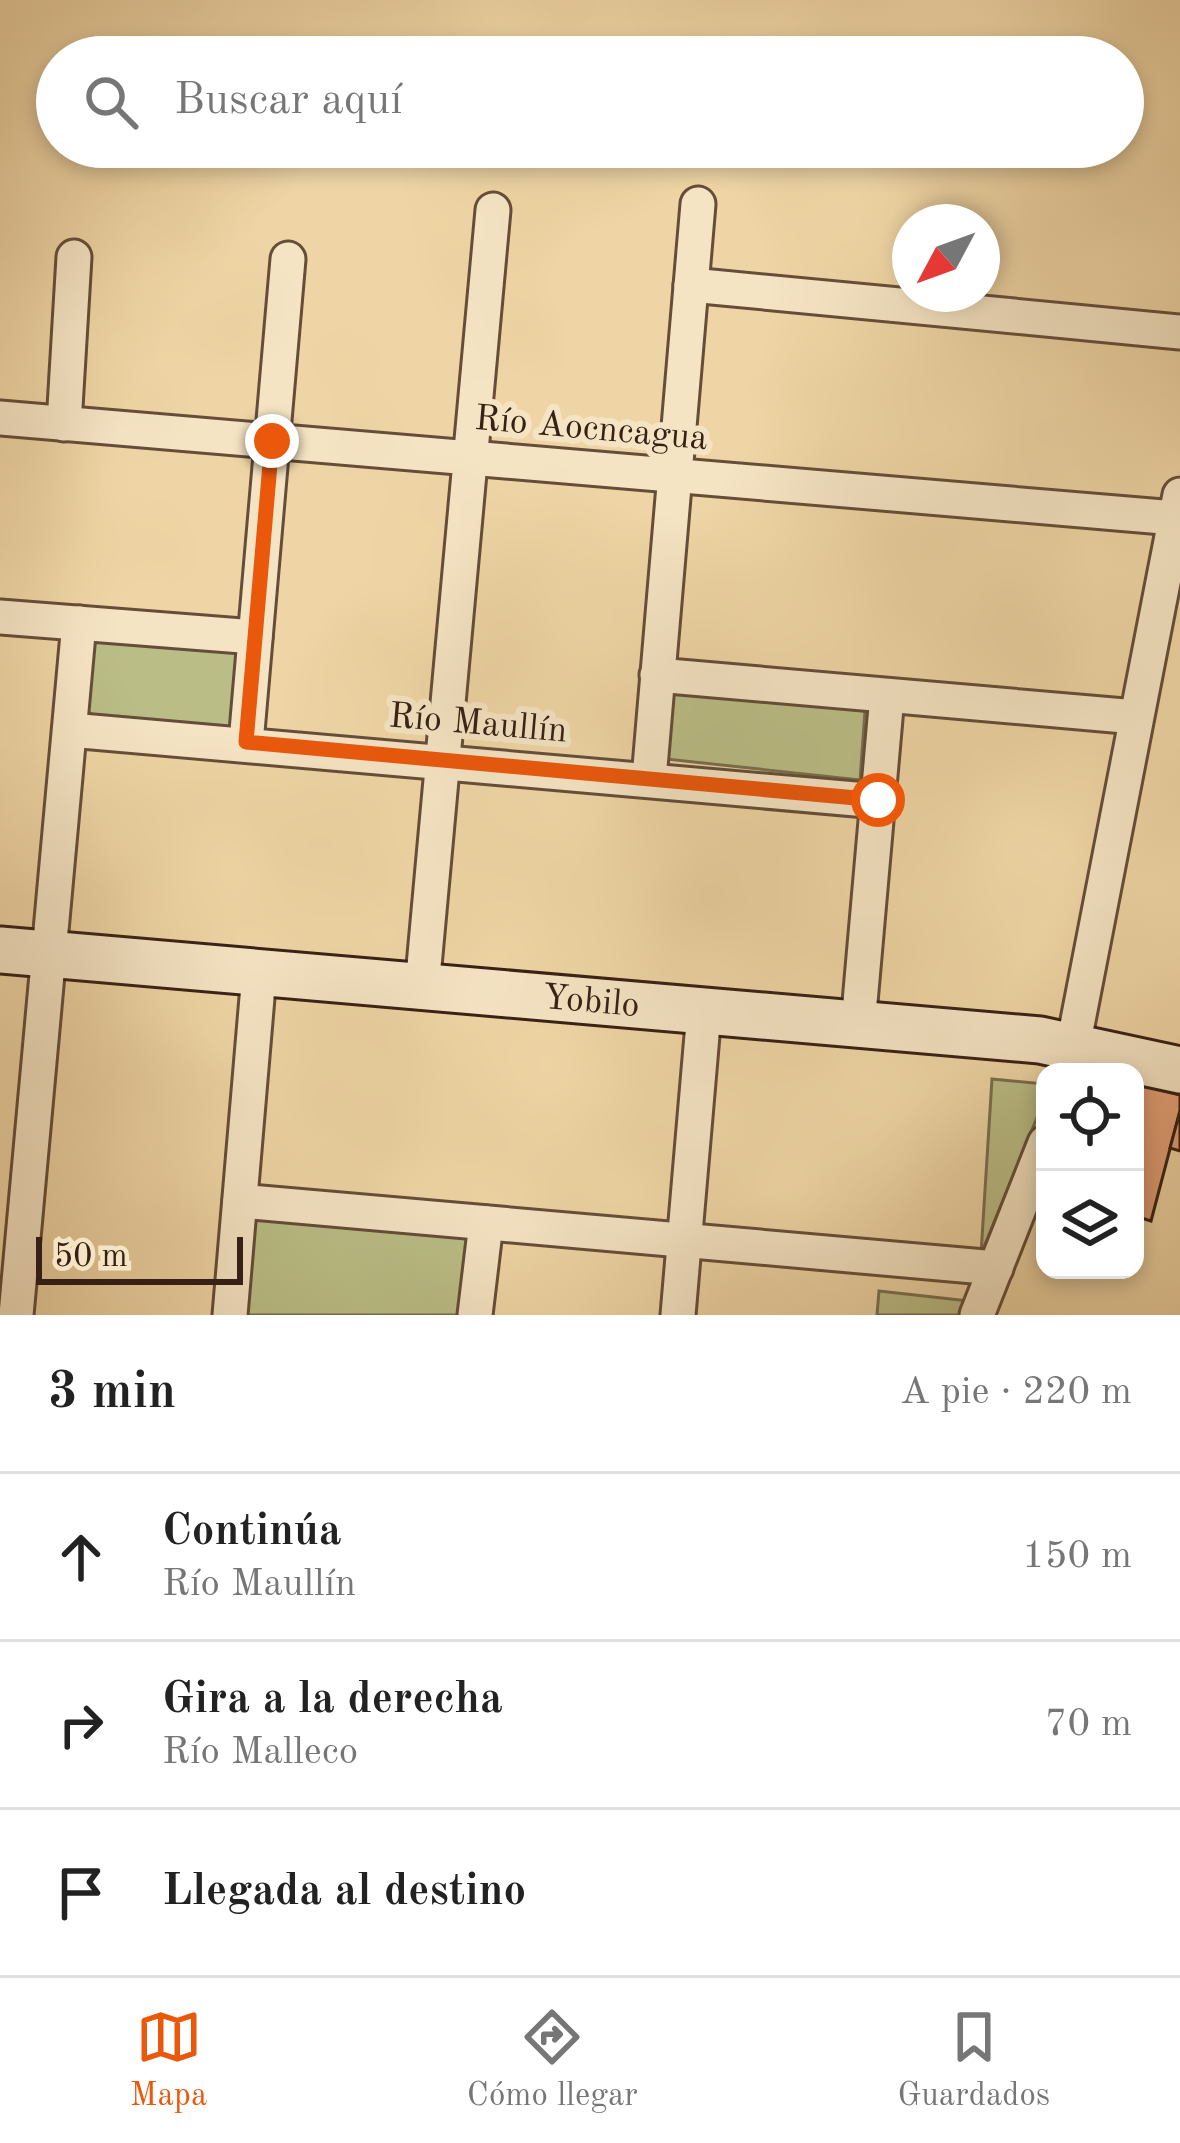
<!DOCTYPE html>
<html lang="es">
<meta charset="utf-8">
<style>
body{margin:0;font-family:"Old Standard TT",serif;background:#f2f2f2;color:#222}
.controls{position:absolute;right:36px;bottom:36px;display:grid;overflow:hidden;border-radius:24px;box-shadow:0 6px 18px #0003}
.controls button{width:108px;height:108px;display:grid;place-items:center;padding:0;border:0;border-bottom:3px solid #e0e0e0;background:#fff;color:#222;font:60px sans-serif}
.compass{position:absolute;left:892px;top:204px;width:108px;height:108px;border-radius:50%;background:#fff;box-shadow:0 6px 18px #0003;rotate:229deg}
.scale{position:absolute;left:36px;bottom:30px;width:207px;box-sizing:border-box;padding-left:12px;border:6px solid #372015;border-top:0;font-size:33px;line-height:42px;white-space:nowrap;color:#372015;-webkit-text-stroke:9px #f5e4c4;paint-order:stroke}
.stop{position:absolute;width:36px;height:36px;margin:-27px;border:9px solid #ea580c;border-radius:50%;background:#fff}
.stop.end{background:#ea580c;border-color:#fff;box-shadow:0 3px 12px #0008}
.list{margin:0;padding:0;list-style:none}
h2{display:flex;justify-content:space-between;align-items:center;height:156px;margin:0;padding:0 48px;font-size:51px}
h2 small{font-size:39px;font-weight:400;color:#767676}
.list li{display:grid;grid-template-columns:78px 1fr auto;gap:36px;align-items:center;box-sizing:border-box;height:168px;padding:0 48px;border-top:3px solid #e0e0e0}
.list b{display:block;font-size:45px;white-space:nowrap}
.list p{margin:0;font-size:39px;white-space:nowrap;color:#767676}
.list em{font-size:39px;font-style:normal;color:#767676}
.icon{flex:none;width:66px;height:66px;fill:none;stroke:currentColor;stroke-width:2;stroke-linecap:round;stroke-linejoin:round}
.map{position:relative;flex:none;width:1180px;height:1315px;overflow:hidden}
.search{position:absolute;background:#fff;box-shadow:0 6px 18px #0003;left:36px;right:36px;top:36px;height:132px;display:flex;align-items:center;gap:30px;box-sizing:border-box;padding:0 42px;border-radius:66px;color:#767676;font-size:45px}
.sheet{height:660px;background:#fff}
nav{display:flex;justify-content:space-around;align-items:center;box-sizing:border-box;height:168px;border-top:3px solid #e0e0e0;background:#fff;font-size:33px;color:#767676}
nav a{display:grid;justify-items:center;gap:6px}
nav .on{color:#ea580c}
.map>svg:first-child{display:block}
.green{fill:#babd86;stroke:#786e4e;stroke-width:3}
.building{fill:#e29f76;stroke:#372015;stroke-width:3}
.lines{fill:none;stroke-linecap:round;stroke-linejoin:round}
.street-casing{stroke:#654d39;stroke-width:39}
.secondary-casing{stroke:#372015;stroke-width:51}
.street{stroke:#f5e4c4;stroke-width:33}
.secondary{stroke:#f5e4c4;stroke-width:45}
.route{stroke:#ea580c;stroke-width:15}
.labels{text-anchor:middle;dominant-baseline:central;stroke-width:12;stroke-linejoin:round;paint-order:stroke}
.street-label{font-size:36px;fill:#372015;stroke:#f5e4c4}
</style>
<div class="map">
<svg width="1180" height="1315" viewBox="0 0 1180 1315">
<rect width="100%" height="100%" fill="#efd5a5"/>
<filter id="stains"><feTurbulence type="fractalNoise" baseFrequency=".00167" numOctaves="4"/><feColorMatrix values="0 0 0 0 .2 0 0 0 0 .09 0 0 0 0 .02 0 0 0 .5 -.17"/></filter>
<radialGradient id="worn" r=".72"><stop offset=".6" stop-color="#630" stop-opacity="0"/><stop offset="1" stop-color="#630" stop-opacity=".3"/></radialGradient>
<g class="green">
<polygon points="102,637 233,645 244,657 238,722 226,731 96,720 84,706 91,648"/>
<polygon points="674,688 865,711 860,780 666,759"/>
<polygon points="992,1079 1045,1084 1045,1098 981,1254"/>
<polygon points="249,1208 474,1230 466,1315 242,1315"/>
<polygon points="879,1291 969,1301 963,1315 877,1315"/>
</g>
<g class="building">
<polygon points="1136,1084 1180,1095 1180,1111 1151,1221 1135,1216"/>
<polygon points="1180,1111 1180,1151 1170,1148"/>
</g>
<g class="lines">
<g class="street-casing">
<g id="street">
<polyline points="691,285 1180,332"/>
<polyline points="0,418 1175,518"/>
<polyline points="64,424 74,257"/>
<polyline points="0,617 255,637"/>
<polyline points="657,675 1136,717"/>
<polyline points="70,730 878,801"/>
<polyline points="246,743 288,259"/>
<polyline points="649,779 698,204"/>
<polyline points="422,988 493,210"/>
<polyline points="858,1025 887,696"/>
<polyline points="1068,1072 1180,495"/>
<polyline points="240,1201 996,1268"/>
<polyline points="16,1315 79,623"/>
<polyline points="230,1315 259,974"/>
<polyline points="475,1315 486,1223"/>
<polyline points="678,1315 704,1012"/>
<polyline points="977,1315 1045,1143"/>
</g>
</g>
<g class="secondary-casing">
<polyline id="secondary" points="0,950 1040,1040 1180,1070"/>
</g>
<use href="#street" class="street"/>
<use href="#secondary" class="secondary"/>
</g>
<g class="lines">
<polyline class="route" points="272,441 246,742 878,800"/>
</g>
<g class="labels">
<g class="street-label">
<text transform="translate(591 430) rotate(5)">Río Aocncagua</text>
<text transform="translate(478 725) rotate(5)">Río Maullín</text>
<text transform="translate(591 1003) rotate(5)">Yobilo</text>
</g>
</g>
<rect width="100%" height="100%" filter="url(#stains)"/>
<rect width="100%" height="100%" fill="url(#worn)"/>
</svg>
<div class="controls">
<button><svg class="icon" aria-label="locate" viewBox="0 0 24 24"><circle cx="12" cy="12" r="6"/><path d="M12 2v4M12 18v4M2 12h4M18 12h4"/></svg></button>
<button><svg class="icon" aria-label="layers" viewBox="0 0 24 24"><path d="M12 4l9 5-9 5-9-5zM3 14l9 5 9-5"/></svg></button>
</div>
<svg class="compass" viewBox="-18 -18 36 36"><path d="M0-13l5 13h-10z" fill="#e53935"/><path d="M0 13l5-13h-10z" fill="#767676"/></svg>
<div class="scale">50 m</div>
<div class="stop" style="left:878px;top:800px"></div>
<div class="stop end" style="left:272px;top:441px"></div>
<div class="search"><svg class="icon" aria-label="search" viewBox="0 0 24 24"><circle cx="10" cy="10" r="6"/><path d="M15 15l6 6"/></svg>Buscar aquí</div>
</div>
<section class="sheet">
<h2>3 min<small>A pie · 220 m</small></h2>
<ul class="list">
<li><svg class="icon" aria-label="ahead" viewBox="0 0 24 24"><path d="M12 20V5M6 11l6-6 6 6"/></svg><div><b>Continúa</b><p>Río Maullín</p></div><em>150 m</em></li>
<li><svg class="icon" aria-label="right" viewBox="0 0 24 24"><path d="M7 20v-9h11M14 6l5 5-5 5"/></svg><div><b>Gira a la derecha</b><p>Río Malleco</p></div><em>70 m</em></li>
<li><svg class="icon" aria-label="arrive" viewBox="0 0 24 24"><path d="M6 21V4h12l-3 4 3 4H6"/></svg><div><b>Llegada al destino</b></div></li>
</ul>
</section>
<nav>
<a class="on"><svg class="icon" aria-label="map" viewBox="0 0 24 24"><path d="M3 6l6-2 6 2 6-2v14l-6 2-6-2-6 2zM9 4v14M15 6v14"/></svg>Mapa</a>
<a><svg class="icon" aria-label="directions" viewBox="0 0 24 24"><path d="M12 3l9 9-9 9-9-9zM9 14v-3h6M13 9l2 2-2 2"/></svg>Cómo llegar</a>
<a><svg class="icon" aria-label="saved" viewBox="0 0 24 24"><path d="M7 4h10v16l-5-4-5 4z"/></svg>Guardados</a>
</nav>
